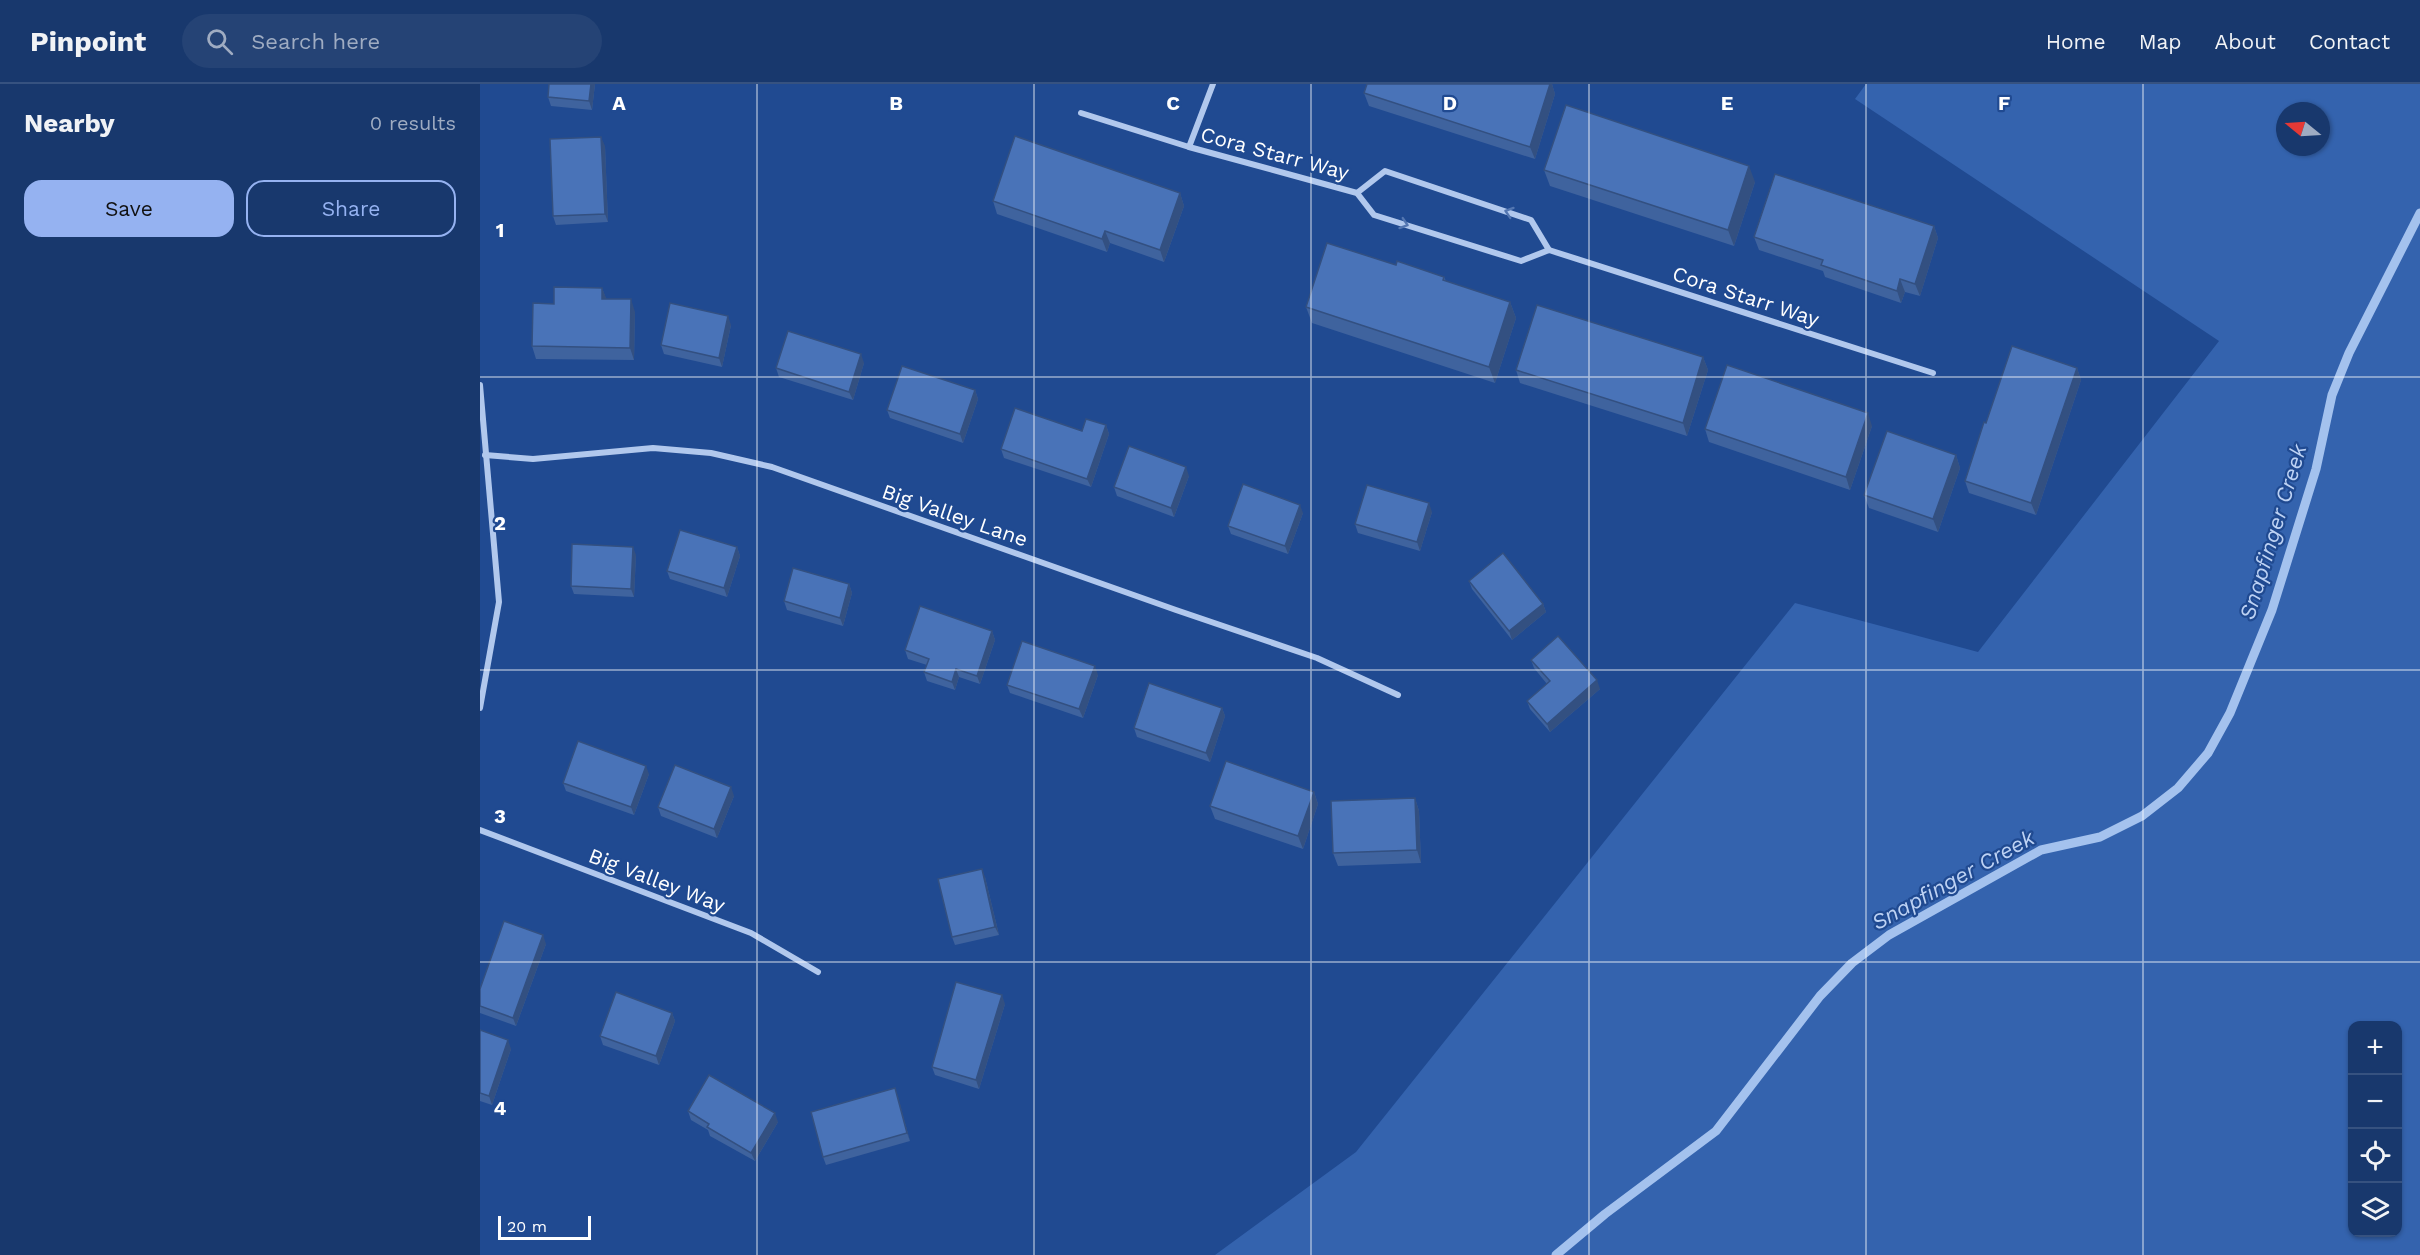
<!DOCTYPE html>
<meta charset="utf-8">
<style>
body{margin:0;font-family:"Work Sans",sans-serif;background:#254375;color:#f1f3f6}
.controls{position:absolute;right:18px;bottom:18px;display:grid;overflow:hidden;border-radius:12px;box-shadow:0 2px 4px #0004}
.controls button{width:54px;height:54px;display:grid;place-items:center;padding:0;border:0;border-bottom:2px solid #365280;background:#18386d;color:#f1f3f6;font:30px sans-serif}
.compass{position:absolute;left:1796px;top:18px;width:54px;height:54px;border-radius:50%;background:#18386d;box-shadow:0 2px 4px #0004;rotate:288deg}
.scale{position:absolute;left:18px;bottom:15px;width:93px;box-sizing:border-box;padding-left:6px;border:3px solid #fff;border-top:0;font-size:16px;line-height:21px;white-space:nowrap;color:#fff;-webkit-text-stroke:4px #204a91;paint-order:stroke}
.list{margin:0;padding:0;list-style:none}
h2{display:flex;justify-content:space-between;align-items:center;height:78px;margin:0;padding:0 24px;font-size:26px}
h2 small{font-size:20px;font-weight:400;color:#9facc2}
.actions{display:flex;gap:12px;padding:18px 24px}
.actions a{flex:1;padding:14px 0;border:2px solid #95b2f1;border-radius:18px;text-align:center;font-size:21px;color:#95b2f1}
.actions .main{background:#95b2f1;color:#111}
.icon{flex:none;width:33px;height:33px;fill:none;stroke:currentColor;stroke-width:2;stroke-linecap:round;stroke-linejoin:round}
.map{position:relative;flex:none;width:1940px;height:1171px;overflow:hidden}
header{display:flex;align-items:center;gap:36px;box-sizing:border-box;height:84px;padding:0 30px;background:#18386d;border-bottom:2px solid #365280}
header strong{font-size:28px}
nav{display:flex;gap:33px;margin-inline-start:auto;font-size:21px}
.search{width:420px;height:54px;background:#254375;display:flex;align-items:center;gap:15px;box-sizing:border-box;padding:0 21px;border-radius:33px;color:#9facc2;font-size:22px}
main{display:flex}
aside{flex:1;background:#18386d}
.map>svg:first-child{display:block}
.green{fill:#3463ae;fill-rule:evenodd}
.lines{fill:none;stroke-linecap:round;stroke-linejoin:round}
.stream{stroke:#a4c2ee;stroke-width:9}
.minor{stroke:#b1c8ed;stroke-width:6}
.wall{fill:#3f639e}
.shaded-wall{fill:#335081}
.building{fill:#4973b8;stroke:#335081;stroke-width:1.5}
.oneway{stroke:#5376b1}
.grid{fill:none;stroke:#fff;stroke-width:1.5;stroke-opacity:0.55}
.labels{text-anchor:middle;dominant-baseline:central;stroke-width:4.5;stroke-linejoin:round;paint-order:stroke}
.street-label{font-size:21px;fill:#fff;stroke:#204a91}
.water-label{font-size:22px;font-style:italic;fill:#bdd2f4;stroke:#204a91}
.grid-label{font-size:20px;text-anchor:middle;font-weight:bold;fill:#fff;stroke:#204a91;stroke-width:4.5;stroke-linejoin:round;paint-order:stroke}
</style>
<header>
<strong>Pinpoint</strong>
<div class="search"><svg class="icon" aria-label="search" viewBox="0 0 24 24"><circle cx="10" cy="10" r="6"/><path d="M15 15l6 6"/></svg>Search here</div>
<nav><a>Home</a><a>Map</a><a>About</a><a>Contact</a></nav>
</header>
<main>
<aside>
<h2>Nearby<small>0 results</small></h2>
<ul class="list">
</ul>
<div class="actions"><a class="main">Save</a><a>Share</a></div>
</aside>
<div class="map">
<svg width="1940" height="1171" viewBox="0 0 1940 1171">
<rect width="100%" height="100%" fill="#204a91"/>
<path class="green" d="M1386,0h554v1171h-1205l141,-103 439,-549 183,49 241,-311 -364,-242zM1805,27h36v36h-36zM1872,942h46v206h-46z"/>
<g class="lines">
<polyline class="stream" points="1076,1171 1125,1130 1236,1047 1340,912 1372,879 1409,851 1561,766 1620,753 1662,732 1698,704 1728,669 1750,629 1792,526 1836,385 1852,311 1869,269 1940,129"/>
<g class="minor">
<polyline points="601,29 709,63 877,109 894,131 1041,177 1069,166 1453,289"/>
<polyline points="709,63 733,0"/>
<polyline points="877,109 905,87 1051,136 1069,166"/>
<polyline points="0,301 19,518 0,624"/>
<polyline points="5,371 53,375 173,364 231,369 292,383 696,526 837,574 918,611"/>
<polyline points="0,746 271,849 338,888"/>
</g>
</g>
<g class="wall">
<polygon points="115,0 112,26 71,22 68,13"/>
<polygon points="887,0 1072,0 1075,10 1055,75 889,22 884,9"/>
<polygon points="125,62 128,138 76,141 73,132"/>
<polygon points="1064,86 1275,98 1254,162 1070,102"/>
<polygon points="700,109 704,122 684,178 630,159 627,168 517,130 513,117"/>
<polygon points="1454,142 1458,154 1440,212 1425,208 1421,219 1345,193 1343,187 1279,166 1274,153"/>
<polygon points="916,181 964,193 966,197 1030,218 1036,234 1015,299 832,239 826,223"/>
<polygon points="122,204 126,215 155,228 154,276 56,275 52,262 74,220"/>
<polygon points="251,241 242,283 184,270 181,261"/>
<polygon points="1223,273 1228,286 1207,352 1040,299 1036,286"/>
<polygon points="384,279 373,316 299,293 296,284"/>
<polygon points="1597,284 1601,296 1556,431 1489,409 1485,397 1506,339"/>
<polygon points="495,306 498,315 483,359 410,334 407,326"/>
<polygon points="626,341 629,350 611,403 524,374 521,365"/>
<polygon points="1392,342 1370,406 1229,358 1225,345"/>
<polygon points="1476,371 1480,384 1458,448 1389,424 1384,411"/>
<polygon points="709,392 694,433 637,412 634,403"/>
<polygon points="952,428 940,467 878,449 875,440"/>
<polygon points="823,429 808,470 751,450 748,442"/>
<polygon points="257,463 260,472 247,513 190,495 187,487"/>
<polygon points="156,471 154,513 94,510 91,502"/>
<polygon points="989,497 1063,520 1066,528 1032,556 992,505"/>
<polygon points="369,500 372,509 363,542 307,526 304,517"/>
<polygon points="512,547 515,556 500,600 479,593 475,606 447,597 444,588 447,581 428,575 425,566"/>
<polygon points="1051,576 1120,605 1070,648 1050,625 1047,617 1067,600 1054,584"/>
<polygon points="618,591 603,634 530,609 527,601"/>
<polygon points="742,624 745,632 730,678 657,653 654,644"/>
<polygon points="169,690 154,731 86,707 83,699"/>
<polygon points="834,708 838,720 823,765 735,735 730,722"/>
<polygon points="254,712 237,754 181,732 178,723"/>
<polygon points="935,714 939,727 941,779 858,782 853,769"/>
<polygon points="505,793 519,851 475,861 472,853"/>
<polygon points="66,860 36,942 0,929 0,905"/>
<polygon points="525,920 499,1005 455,991 452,983"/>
<polygon points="192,929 195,937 179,981 123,961 120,952"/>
<polygon points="0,946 31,965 12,1021 0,1017"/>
<polygon points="415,1004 430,1057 346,1081 343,1073"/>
<polygon points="208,1027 298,1038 275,1077 230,1052 228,1046 211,1036"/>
</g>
<g class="shaded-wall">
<polygon points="111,0 115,0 112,26 109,17"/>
<polygon points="1070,0 1072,0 1075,10 1055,75 1050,63"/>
<polygon points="121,53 125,62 128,138 125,130"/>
<polygon points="1269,82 1275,98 1254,162 1248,146"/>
<polygon points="700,109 704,122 684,178 680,166"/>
<polygon points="1454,142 1458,154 1440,212 1435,200"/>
<polygon points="625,147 630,159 627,168 622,155"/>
<polygon points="1420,195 1425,208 1421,219 1417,207"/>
<polygon points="122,204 127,216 122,215"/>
<polygon points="151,215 155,228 154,276 150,264"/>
<polygon points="1030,218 1036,234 1015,299 1009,283"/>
<polygon points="248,232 251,241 242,283 239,274"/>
<polygon points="381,270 384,279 373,316 369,308"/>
<polygon points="1223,273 1228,286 1207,352 1203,339"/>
<polygon points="1597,284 1601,296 1556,431 1551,419"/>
<polygon points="495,306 498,315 483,359 480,350"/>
<polygon points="1388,329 1392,342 1370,406 1366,393"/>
<polygon points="626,341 629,350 611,403 607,395"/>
<polygon points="1476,371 1480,384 1458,448 1453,435"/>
<polygon points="706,383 709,392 694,433 691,424"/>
<polygon points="949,419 952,428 940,467 937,458"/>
<polygon points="820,421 823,429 808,470 805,462"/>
<polygon points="153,463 156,471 154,513 151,505"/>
<polygon points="257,463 260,472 247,513 244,504"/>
<polygon points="369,500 372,509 363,542 360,534"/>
<polygon points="1063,520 1066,528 1032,556 1029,547"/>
<polygon points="512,547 515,556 500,600 497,592"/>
<polygon points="615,582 618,591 603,634 599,625"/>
<polygon points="476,585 479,593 475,606 472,598"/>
<polygon points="1117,596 1120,605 1070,648 1067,640"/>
<polygon points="742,624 745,632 730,678 726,669"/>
<polygon points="166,682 169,690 154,731 151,723"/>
<polygon points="251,703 254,712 237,754 234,745"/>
<polygon points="834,708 838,720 823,765 818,752"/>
<polygon points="935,714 939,727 941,779 937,766"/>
<polygon points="502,785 505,793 519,851 515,843"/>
<polygon points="63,851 66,860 36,942 33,934"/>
<polygon points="522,911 525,920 499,1005 496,996"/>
<polygon points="192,929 195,937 179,981 176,972"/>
<polygon points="28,956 31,965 12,1021 9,1012"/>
<polygon points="415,1004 418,1012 430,1057 427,1049"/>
<polygon points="295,1029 298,1038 275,1077 271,1069"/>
</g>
<g class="building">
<polygon points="69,0 111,0 109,17 68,13"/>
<polygon points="887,0 1070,0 1050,63 884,9"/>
<polygon points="1086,21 1269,82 1248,146 1064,86"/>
<polygon points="535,52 700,109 680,166 625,147 622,155 513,117"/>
<polygon points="121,53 125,130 73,132 70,55"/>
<polygon points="1295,90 1454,142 1435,200 1420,195 1417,207 1341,181 1343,176 1274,153"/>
<polygon points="847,159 916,181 917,177 964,193 963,196 1030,218 1009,283 826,223"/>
<polygon points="74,203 122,204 122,215 151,215 150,264 52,262 53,219 74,220"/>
<polygon points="190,219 248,232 239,274 181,261"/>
<polygon points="1057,221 1223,273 1203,339 1036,286"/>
<polygon points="308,247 381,270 369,308 296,284"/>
<polygon points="1532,262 1597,284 1551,419 1485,397 1504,338 1506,339"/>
<polygon points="1247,281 1388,329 1366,393 1225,345"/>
<polygon points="422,282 495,306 480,350 407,326"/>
<polygon points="535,324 602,347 606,335 626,341 607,395 521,365"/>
<polygon points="1407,347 1476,371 1453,435 1384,411"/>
<polygon points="649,362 706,383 691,424 634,403"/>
<polygon points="763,400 820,421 805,462 748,442"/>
<polygon points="887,401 949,419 937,458 875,440"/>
<polygon points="200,446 257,463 244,504 187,487"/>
<polygon points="92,460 153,463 151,505 91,502"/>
<polygon points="1023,469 1063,520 1029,547 989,497"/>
<polygon points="313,484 369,500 360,534 304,517"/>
<polygon points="440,522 512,547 497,592 476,585 472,598 444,588 449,575 425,566"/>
<polygon points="1078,552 1117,596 1067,640 1047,617 1070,597 1051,576"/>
<polygon points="542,557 615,582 599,625 527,601"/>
<polygon points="669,599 742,624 726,669 654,644"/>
<polygon points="98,657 166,682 151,723 83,699"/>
<polygon points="746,677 834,708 818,752 730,722"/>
<polygon points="195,681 251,703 234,745 178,723"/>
<polygon points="935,714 937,766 853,769 851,717"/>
<polygon points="502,785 515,843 472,853 458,795"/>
<polygon points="24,837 63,851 33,934 0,922 0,905"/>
<polygon points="476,898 522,911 496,996 452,983"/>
<polygon points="136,908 192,929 176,972 120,952"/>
<polygon points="0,946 28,956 9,1012 0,1009"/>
<polygon points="229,991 295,1029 271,1069 227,1043 229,1040 208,1027"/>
<polygon points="415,1004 427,1049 343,1073 331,1028"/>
</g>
<defs><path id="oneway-chevron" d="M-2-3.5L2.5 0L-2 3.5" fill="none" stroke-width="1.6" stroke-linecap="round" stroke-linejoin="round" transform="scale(1.5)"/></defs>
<g class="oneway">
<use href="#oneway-chevron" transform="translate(1029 128) rotate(-162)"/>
<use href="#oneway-chevron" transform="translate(924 140) rotate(18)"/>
</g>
<path class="grid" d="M277,0v1171M554,0v1171M831,0v1171M1109,0v1171M1386,0v1171M1663,0v1171M0,293h1940M0,586h1940M0,878h1940"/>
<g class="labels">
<g class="street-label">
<text transform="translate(795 69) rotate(15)">Cora Starr Way</text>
<text transform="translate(1266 212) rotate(18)">Cora Starr Way</text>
<text transform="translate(475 431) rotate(19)">Big Valley Lane</text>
<text transform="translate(177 796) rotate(21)">Big Valley Way</text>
</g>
<g class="water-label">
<text transform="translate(1793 448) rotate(-73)">Snapfinger Creek</text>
<text transform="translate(1473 796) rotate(-29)">Snapfinger Creek</text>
</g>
</g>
<g class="grid-label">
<text x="139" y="26">A</text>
<text x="416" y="26">B</text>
<text x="693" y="26">C</text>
<text x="970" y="26">D</text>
<text x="1247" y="26">E</text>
<text x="1524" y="26">F</text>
<text x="20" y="153">1</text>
<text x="20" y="446">2</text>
<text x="20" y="739">3</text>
<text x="20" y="1031">4</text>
</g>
</svg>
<div class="controls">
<button>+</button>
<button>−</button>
<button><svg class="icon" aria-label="locate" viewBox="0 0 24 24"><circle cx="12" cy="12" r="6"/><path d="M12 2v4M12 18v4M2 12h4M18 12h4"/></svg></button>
<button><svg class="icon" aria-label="layers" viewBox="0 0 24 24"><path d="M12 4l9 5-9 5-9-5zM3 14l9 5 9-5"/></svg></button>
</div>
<svg class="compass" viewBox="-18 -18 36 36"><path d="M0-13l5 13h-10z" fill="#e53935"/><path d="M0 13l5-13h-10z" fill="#9facc2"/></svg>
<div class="scale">20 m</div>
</div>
</main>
